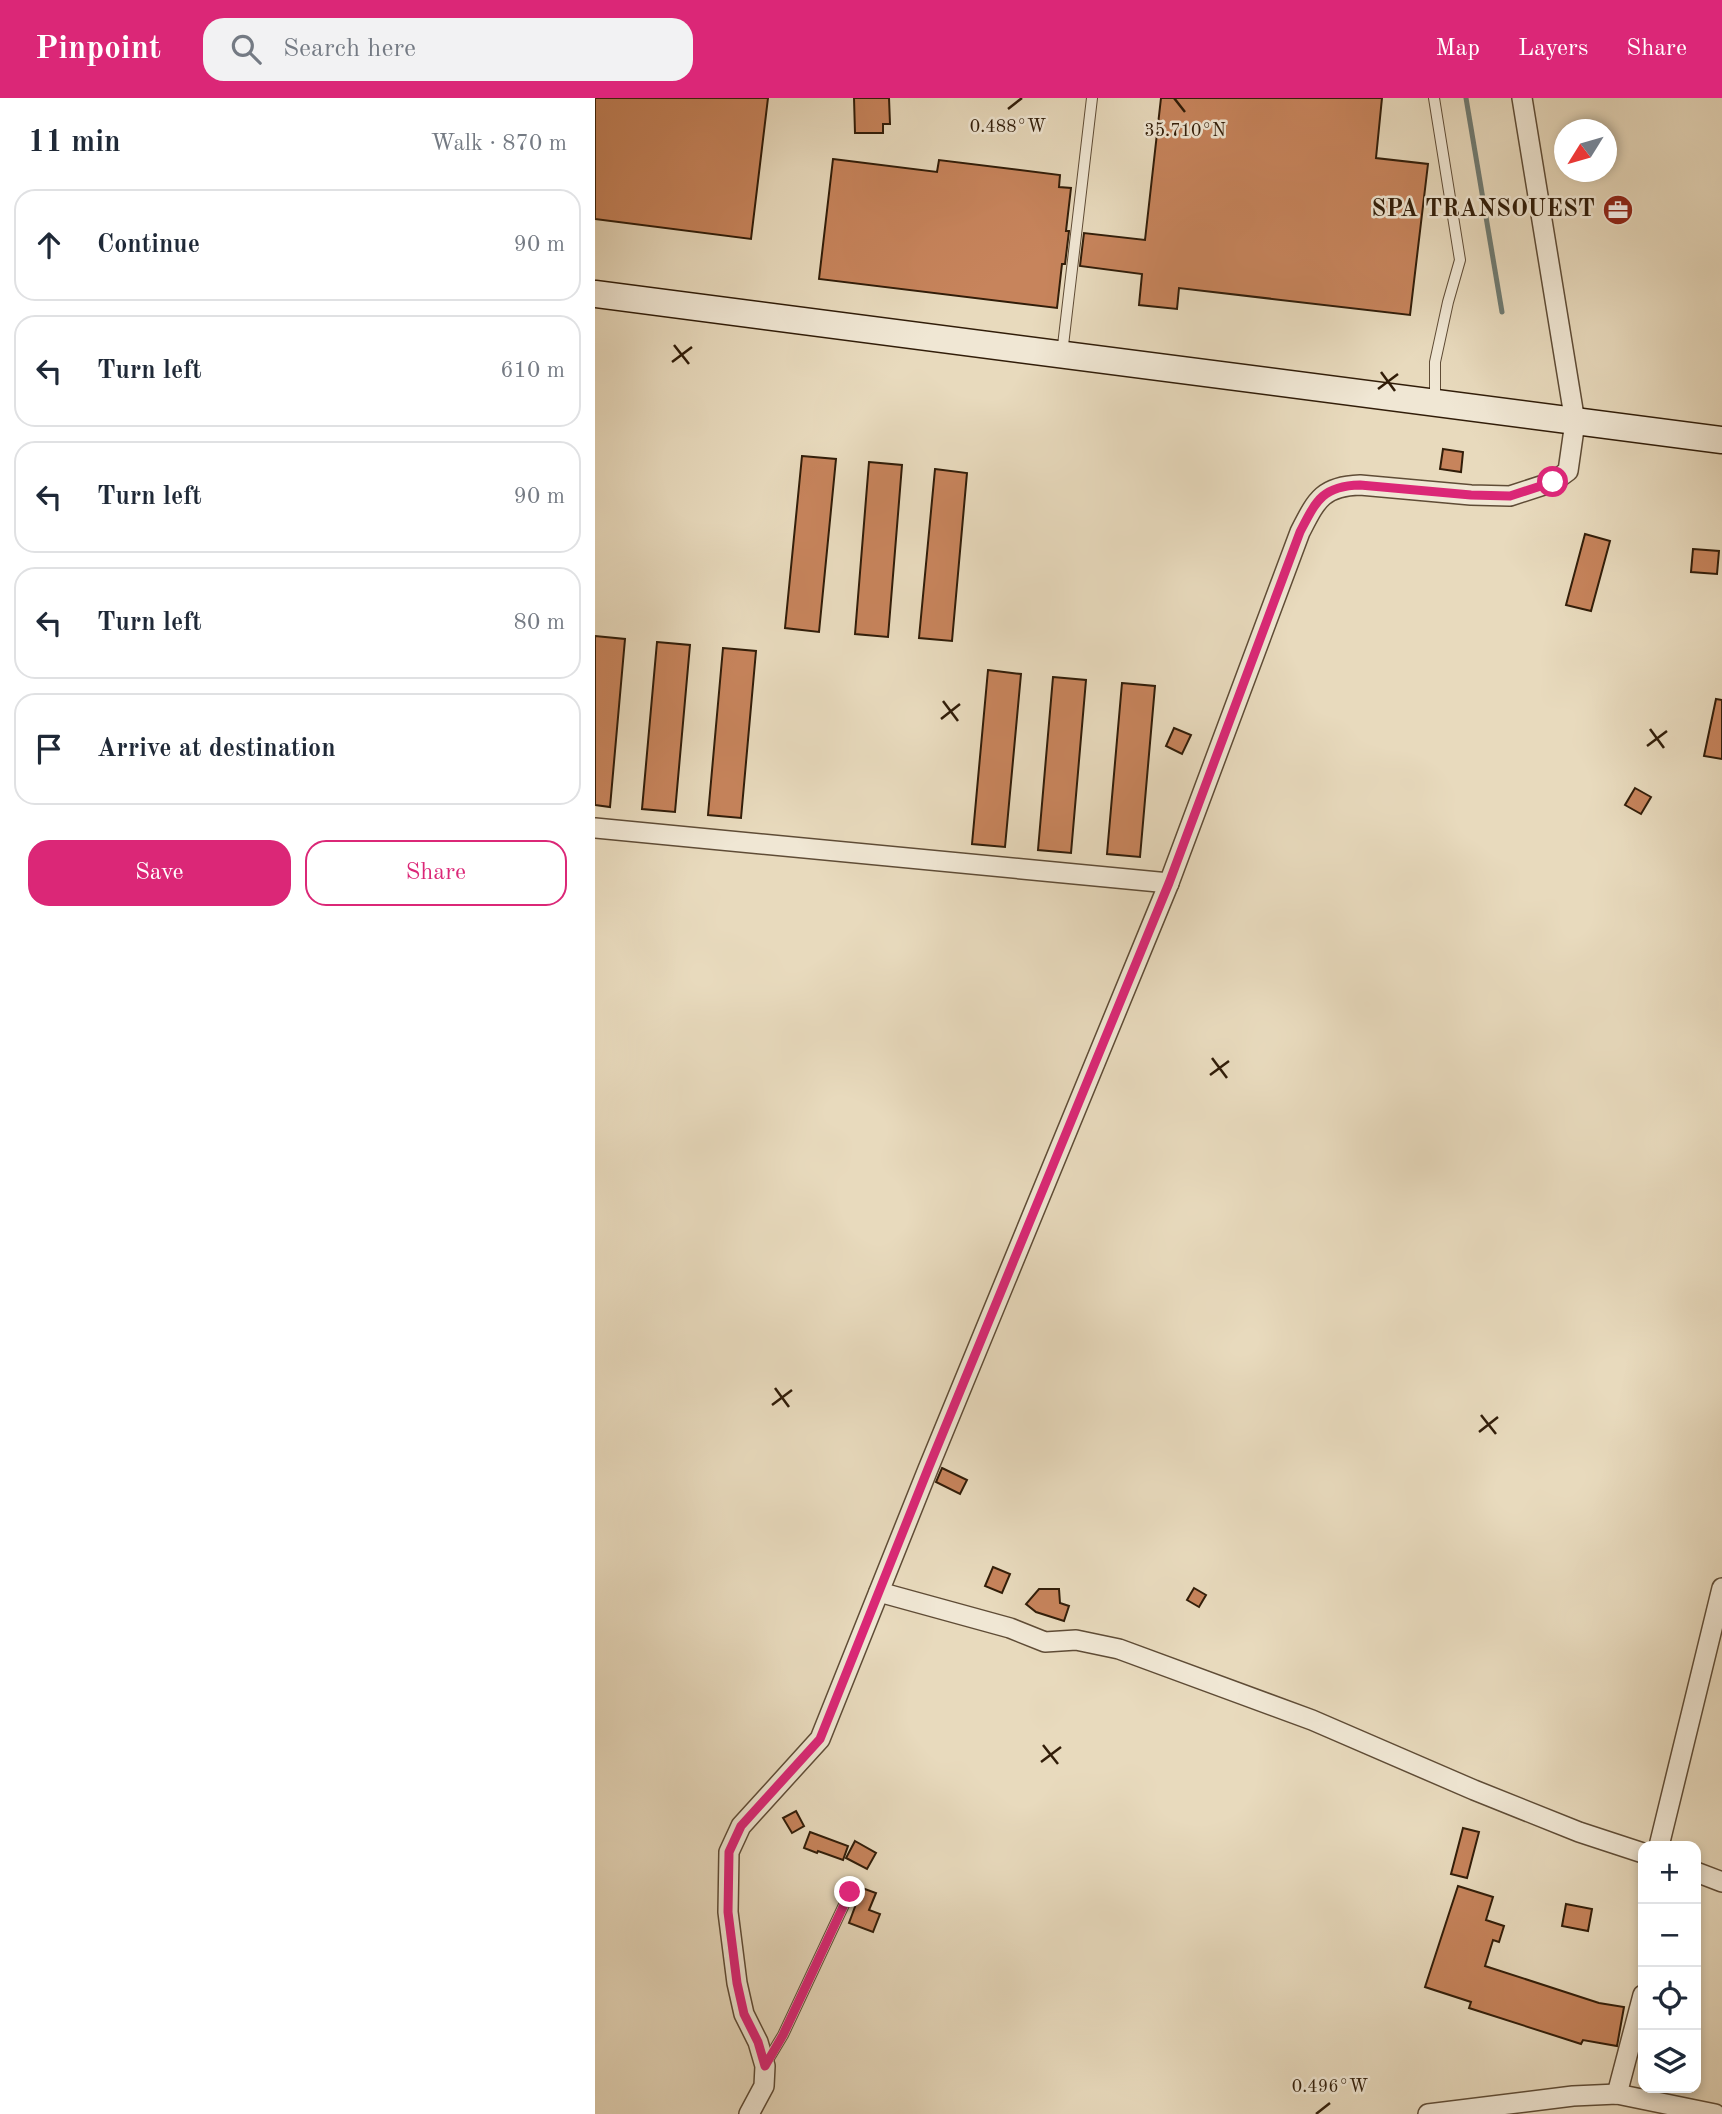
<!DOCTYPE html>
<meta charset="utf-8">
<style>
body{margin:0;font-family:"Old Standard TT",serif;background:#f2f2f3;color:#1f2937}
.controls{position:absolute;right:21px;bottom:21px;display:grid;overflow:hidden;border-radius:14px;box-shadow:0 4px 10px #0003}
.controls button{width:63px;height:63px;display:grid;place-items:center;padding:0;border:0;border-bottom:2px solid #e0e1e3;background:#fff;color:#1f2937;font:35px sans-serif}
.compass{position:absolute;left:959px;top:21px;width:63px;height:63px;border-radius:50%;background:#fff;box-shadow:0 4px 10px #0003;rotate:233deg}
.stop{position:absolute;width:21px;height:21px;margin:-16px;border:5px solid #db2777;border-radius:50%;background:#fff}
.stop.end{background:#db2777;border-color:#fff;box-shadow:0 2px 7px #0008}
.list{margin:0;padding:0;list-style:none}
h2{display:flex;justify-content:space-between;align-items:center;height:91px;margin:0;padding:0 28px;font-size:30px}
h2 small{font-size:23px;font-weight:400;color:#747a83}
.list li{display:grid;grid-template-columns:46px 1fr auto;gap:21px;align-items:center;box-sizing:border-box;height:112px;margin:0 14px 14px;padding:0 14px;border:2px solid #e0e1e3;border-radius:21px}
.list b{display:block;font-size:26px;white-space:nowrap}
.list em{font-size:23px;font-style:normal;color:#747a83}
.actions{display:flex;gap:14px;padding:21px 28px}
.actions a{flex:1;padding:16px 0;border:2px solid #db2777;border-radius:21px;text-align:center;font-size:24px;color:#db2777}
.actions .main{background:#db2777;color:#fff}
.icon{flex:none;width:38px;height:38px;fill:none;stroke:currentColor;stroke-width:2;stroke-linecap:round;stroke-linejoin:round}
.map{position:relative;flex:none;width:1127px;height:2016px;overflow:hidden}
header{display:flex;align-items:center;gap:42px;box-sizing:border-box;height:98px;padding:0 35px;background:#db2777;color:#fff}
header strong{font-size:33px}
nav{display:flex;gap:38px;margin-inline-start:auto;font-size:24px}
.search{width:490px;height:63px;background:#f2f2f3;display:flex;align-items:center;gap:18px;box-sizing:border-box;padding:0 24px;border-radius:21px;color:#747a83;font-size:26px}
main{display:flex}
aside{flex:1;background:#fff}
.map>svg:first-child{display:block}
.lines{fill:none;stroke-linecap:round;stroke-linejoin:round}
.stream{stroke:#6f7b72;stroke-width:5}
.building{fill:#c7845c;stroke:#311d09;stroke-width:2}
.lane-casing{stroke:#5f4c36;stroke-width:12}
.street-casing{stroke:#5f4c36;stroke-width:22}
.secondary-casing{stroke:#311d09;stroke-width:29}
.lane{stroke:#f0e7d4;stroke-width:10}
.street{stroke:#f0e7d4;stroke-width:19}
.secondary{stroke:#f0e7d4;stroke-width:26}
.route{stroke:#db2777;stroke-width:9}
.ticks{fill:none;stroke:#311d09;stroke-width:2.5}
.labels{text-anchor:middle;dominant-baseline:central;stroke-width:5;stroke-linejoin:round;paint-order:stroke}
.poi-label{font-size:24px;font-weight:bold;fill:#311d09;stroke:#f0e7d4;text-anchor:end}
.ticks-label{font-size:18px;text-anchor:middle;fill:#311d09;stroke:#f0e7d4;stroke-width:5;stroke-linejoin:round;paint-order:stroke}
</style>
<header>
<strong>Pinpoint</strong>
<div class="search"><svg class="icon" aria-label="search" viewBox="0 0 24 24"><circle cx="10" cy="10" r="6"/><path d="M15 15l6 6"/></svg>Search here</div>
<nav><a>Map</a><a>Layers</a><a>Share</a></nav>
</header>
<main>
<aside>
<h2>11 min<small>Walk · 870 m</small></h2>
<ul class="list">
<li><svg class="icon" aria-label="ahead" viewBox="0 0 24 24"><path d="M12 20V5M6 11l6-6 6 6"/></svg><div><b>Continue</b></div><em>90 m</em></li>
<li><svg class="icon" aria-label="left" viewBox="0 0 24 24"><path d="M17 20v-9H6M10 6l-5 5 5 5"/></svg><div><b>Turn left</b></div><em>610 m</em></li>
<li><svg class="icon" aria-label="left" viewBox="0 0 24 24"><path d="M17 20v-9H6M10 6l-5 5 5 5"/></svg><div><b>Turn left</b></div><em>90 m</em></li>
<li><svg class="icon" aria-label="left" viewBox="0 0 24 24"><path d="M17 20v-9H6M10 6l-5 5 5 5"/></svg><div><b>Turn left</b></div><em>80 m</em></li>
<li><svg class="icon" aria-label="arrive" viewBox="0 0 24 24"><path d="M6 21V4h12l-3 4 3 4H6"/></svg><div><b>Arrive at destination</b></div></li>
</ul>
<div class="actions"><a class="main">Save</a><a>Share</a></div>
</aside>
<div class="map">
<svg width="1127" height="2016" viewBox="0 0 1127 2016">
<rect width="100%" height="100%" fill="#e8dabd"/>
<filter id="stains"><feTurbulence type="fractalNoise" baseFrequency=".00286" numOctaves="4"/><feColorMatrix values="0 0 0 0 .2 0 0 0 0 .09 0 0 0 0 .02 0 0 0 .5 -.17"/></filter>
<radialGradient id="worn" r=".72"><stop offset=".6" stop-color="#630" stop-opacity="0"/><stop offset="1" stop-color="#630" stop-opacity=".3"/></radialGradient>
<g class="lines">
<polyline class="stream" points="871,0 907,214"/>
</g>
<g class="building">
<polygon points="0,0 173,0 156,141 0,121"/>
<polygon points="259,0 294,0 295,26 288,26 288,35 260,35"/>
<polygon points="566,0 787,0 781,60 833,66 815,217 584,190 582,211 544,207 547,176 485,168 489,135 550,142"/>
<polygon points="238,61 342,74 344,62 465,77 464,89 476,90 471,133 474,133 470,166 467,166 462,210 224,181"/>
<polygon points="848,351 868,354 866,374 845,371"/>
<polygon points="207,358 241,361 224,534 190,530"/>
<polygon points="274,364 307,367 293,539 260,536"/>
<polygon points="340,371 372,375 357,543 324,540"/>
<polygon points="990,436 1015,443 996,513 971,507"/>
<polygon points="1098,451 1124,453 1122,476 1096,474"/>
<polygon points="0,538 30,541 15,709 0,707"/>
<polygon points="62,544 95,547 80,714 47,711"/>
<polygon points="128,550 161,553 146,720 113,717"/>
<polygon points="393,572 426,576 410,749 377,746"/>
<polygon points="458,579 491,582 476,755 443,752"/>
<polygon points="527,585 560,588 545,759 512,756"/>
<polygon points="1121,601 1127,602 1127,661 1109,658"/>
<polygon points="579,630 596,637 587,656 571,648"/>
<polygon points="1040,690 1056,699 1046,716 1030,707"/>
<polygon points="347,1370 372,1382 365,1396 341,1384"/>
<polygon points="398,1469 415,1476 407,1495 390,1488"/>
<polygon points="599,1490 611,1497 604,1509 592,1502"/>
<polygon points="444,1491 464,1491 465,1505 474,1508 469,1523 441,1514 431,1506"/>
<polygon points="201,1713 209,1728 197,1735 188,1720"/>
<polygon points="868,1730 884,1734 872,1780 856,1776"/>
<polygon points="215,1734 253,1748 248,1762 223,1753 222,1755 209,1750"/>
<polygon points="260,1743 281,1755 272,1771 251,1760"/>
<polygon points="863,1788 898,1799 891,1822 909,1828 904,1844 898,1842 890,1868 1004,1905 1029,1909 1022,1948 988,1942 986,1946 874,1910 876,1904 830,1889"/>
<polygon points="267,1790 281,1795 274,1812 285,1816 278,1834 254,1825"/>
<polygon points="971,1806 997,1811 993,1833 967,1828"/>
</g>
<g class="lines">
<g class="lane-casing">
<g id="lane">
<polyline points="839,0 865,162 853,204 840,264 840,303"/>
<polyline points="467,256 497,0"/>
<polyline points="170,1967 188,1937 255,1794"/>
</g>
</g>
<g class="street-casing">
<g id="street">
<polyline points="0,730 574,785"/>
<polyline points="284,1494 415,1530 450,1544 481,1542 524,1551 717,1622 879,1692 984,1734 1048,1755"/>
<polyline points="1064,1748 1127,1490"/>
<polyline points="1101,1774 1127,1784"/>
<polyline points="1022,1996 1048,1897"/>
<path d="M154,2016l15,-28 1,-20 -7,-24 -14,-28 -7,-31 -9,-71 1,-60 12,-26 79,-87 108,-270 241,-586 131,-351c16,-31 22,-46 60,-47l111,10 39,1 43,-14 15,-11 7,-49 -53,-324"/>
<polyline points="833,2016 978,1998 1022,1996 1120,2016"/>
</g>
</g>
<g class="secondary-casing">
<polyline id="secondary" points="0,196 1127,342"/>
</g>
<use href="#lane" class="lane"/>
<use href="#street" class="street"/>
<use href="#secondary" class="secondary"/>
</g>
<g class="lines">
<path class="route" d="M255,1794l-67,143 -18,31 -7,-24 -14,-28 -7,-31 -9,-71 1,-60 12,-26 79,-87 108,-270 241,-586 131,-351c16,-31 22,-46 60,-47l111,10 39,1 43,-14"/>
</g>
<path class="ticks" d="M579,0l11,14M413,11l14,-11M79,247l15,19M77,264l20,-15M786,274l14,19M783,291l20,-15M348,603l15,20M346,621l19,-15M1055,631l14,19M1052,648l20,-15M617,960l15,20M615,977l19,-14M180,1290l14,19M177,1307l20,-15M886,1317l15,19M884,1334l19,-15M448,1647l15,19M446,1664l20,-15M721,2016l14,-11"/>
<defs>
<g id="office-disc" transform="scale(1.575)"><circle r="9.5" fill="#8f2418" stroke="#f0e7d4"/><path d="M-6-3h4V-5.5h4V-3h4V5H-6ZM-1-4.5V-3h2v-1.5ZM-6 0V1H6V0Z" fill="#fff"/></g>
</defs>
<g fill-rule="evenodd">
<use href="#office-disc" x="1023" y="112"/>
</g>
<g class="labels">
<g class="poi-label">
<text x="1000" y="112">SPA TRANSOUEST</text>
</g>
</g>
<g class="ticks-label">
<text x="413" y="34">0.488°W</text>
<text x="590" y="38">35.710°N</text>
<text x="735" y="1994">0.496°W</text>
</g>
<rect width="100%" height="100%" filter="url(#stains)"/>
<rect width="100%" height="100%" fill="url(#worn)"/>
</svg>
<div class="controls">
<button>+</button>
<button>−</button>
<button><svg class="icon" aria-label="locate" viewBox="0 0 24 24"><circle cx="12" cy="12" r="6"/><path d="M12 2v4M12 18v4M2 12h4M18 12h4"/></svg></button>
<button><svg class="icon" aria-label="layers" viewBox="0 0 24 24"><path d="M12 4l9 5-9 5-9-5zM3 14l9 5 9-5"/></svg></button>
</div>
<svg class="compass" viewBox="-18 -18 36 36"><path d="M0-13l5 13h-10z" fill="#e53935"/><path d="M0 13l5-13h-10z" fill="#747a83"/></svg>
<div class="stop" style="left:958px;top:384px"></div>
<div class="stop end" style="left:255px;top:1794px"></div>
</div>
</main>
